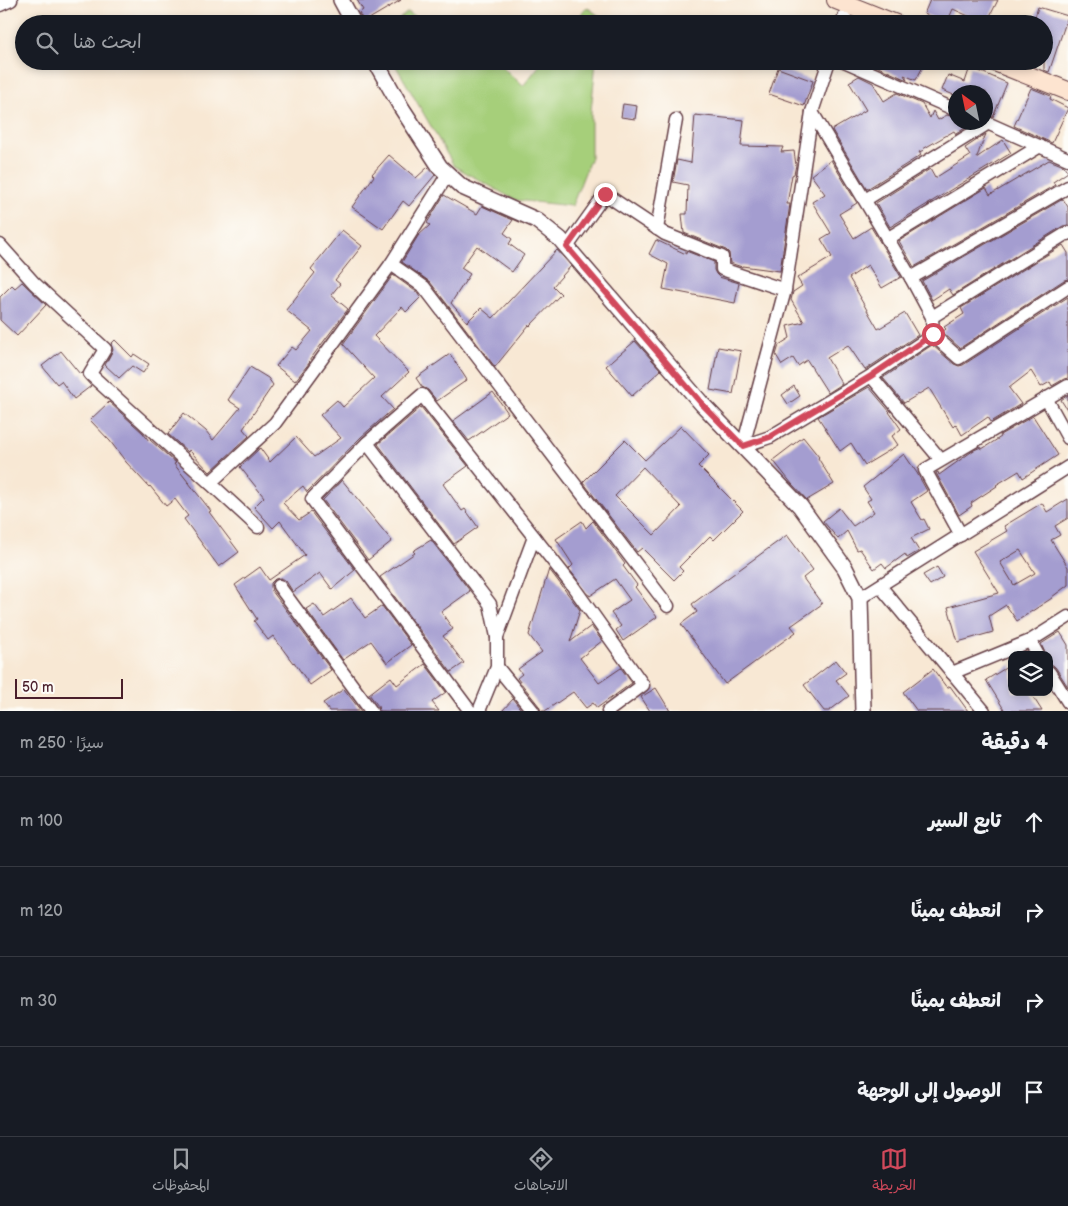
<!DOCTYPE html>
<html lang="ar">
<meta charset="utf-8">
<style>
body{margin:0;font-family:"Balsamiq Sans","Playpen Sans Arabic",sans-serif;background:#20242c;color:#f1f3f6;direction:rtl}
.controls{position:absolute;right:15px;bottom:15px;display:grid;overflow:hidden;border-radius:10px;box-shadow:0 2px 8px #0003}
.controls button{width:45px;height:45px;display:grid;place-items:center;padding:0;border:0;border-bottom:1px solid #363941;background:#171b24;color:#f1f3f6;font:25px sans-serif}
.compass{position:absolute;left:948px;top:85px;width:45px;height:45px;border-radius:50%;background:#171b24;box-shadow:0 2px 8px #0003;rotate:327deg}
.scale{position:absolute;left:15px;bottom:12px;width:108px;box-sizing:border-box;padding-left:5px;border:2px solid #4a1f2b;border-top:0;font-size:14px;line-height:18px;white-space:nowrap;color:#4a1f2b;-webkit-text-stroke:4px #fdfcf7;paint-order:stroke}
.stop{position:absolute;width:15px;height:15px;margin:-11px;border:4px solid #d1495b;border-radius:50%;background:#fff}
.stop.end{background:#d1495b;border-color:#fff;box-shadow:0 1px 5px #0008}
.list{margin:0;padding:0;list-style:none}
h2{display:flex;justify-content:space-between;align-items:center;height:65px;margin:0;padding:0 20px;font-size:21px}
h2 small{font-size:16px;font-weight:400;color:#9ea1a6}
.list li{display:grid;grid-template-columns:32px 1fr auto;gap:15px;align-items:center;box-sizing:border-box;height:90px;padding:0 20px;border-top:1px solid #363941}
.list b{display:block;font-size:19px;white-space:nowrap}
.list em{font-size:16px;font-style:normal;color:#9ea1a6}
.icon{flex:none;width:28px;height:28px;fill:none;stroke:currentColor;stroke-width:2;stroke-linecap:round;stroke-linejoin:round}
.map{position:relative;flex:none;width:1068px;height:711px;overflow:hidden;direction:ltr}
.search{position:absolute;background:#171b24;box-shadow:0 2px 8px #0003;left:15px;right:15px;top:15px;height:55px;display:flex;align-items:center;gap:12px;box-sizing:border-box;padding:0 18px;border-radius:28px;color:#9ea1a6;font-size:19px}
.sheet{height:425px;background:#171b24}
nav{display:flex;justify-content:space-around;align-items:center;box-sizing:border-box;height:70px;border-top:1px solid #363941;background:#171b24;font-size:14px;color:#9ea1a6}
nav a{display:grid;justify-items:center;gap:2px}
nav .on{color:#d1495b}
.map>svg:first-child{display:block}
.green{fill:#a6cf7a;stroke:#787752}
.building{fill:#a49dd0;fill-rule:evenodd}
.lines{fill:none;stroke-linecap:round;stroke-linejoin:round}
.minor-casing{stroke:#643d44;stroke-width:15}
.tertiary-casing{stroke:#643d44;stroke-width:18}
.secondary-casing{stroke:#643d44;stroke-width:20}
.minor{stroke:#fff;stroke-width:12}
.tertiary{stroke:#fff;stroke-width:15}
.secondary{stroke:#fde4d0;stroke-width:18}
.route{stroke:#d1495b;stroke-width:6}
</style>
<div class="map">
<svg width="1068" height="711" viewBox="0 0 1068 711">
<rect width="100%" height="100%" fill="#fdfcf7"/>
<filter id="ink" filterUnits="userSpaceOnUse"><feTurbulence type="fractalNoise" baseFrequency=".02" numOctaves="2"/><feDisplacementMap in="SourceGraphic" scale="10" xChannelSelector="R" yChannelSelector="G"/><feConvolveMatrix kernelMatrix="1 2 1 2 8 2 1 2 1" color-interpolation-filters="sRGB"/></filter>
<filter id="wash" filterUnits="userSpaceOnUse"><feTurbulence type="fractalNoise" baseFrequency=".0096" numOctaves="4" result="noise"/><feDisplacementMap in="SourceGraphic" scale="20" xChannelSelector="R" yChannelSelector="G"/><feGaussianBlur stdDeviation="1.12" result="paint"/><feColorMatrix in="noise" values="0 0 0 0 0 0 0 0 0 0 0 0 0 0 0 0 0 1.4 0 .05"/><feComposite in="paint" operator="in"/></filter>
<g filter="url(#wash)">
<rect width="100%" height="100%" fill="#f8e8d4"/>
<g class="green">
<polygon points="587,7 603,19 602,24 573,24"/>
<polygon points="408,12 425,24 393,24"/>
<polygon points="393,61 496,61 523,86 543,61 596,61 591,111 591,157 572,206 515,200 454,166"/>
</g>
<g id="blocks">
<g class="building">
<polygon points="357,0 401,0 364,22 359,13 363,10"/>
<polygon points="930,0 998,0 986,24 953,9 947,23 924,14"/>
<polygon points="1038,7 1068,16 1049,72 1044,70 1044,24 1033,24"/>
<polygon points="865,61 926,61 916,80 904,75 907,80"/>
<polygon points="970,67 1007,83 993,117 986,114 986,92 956,92 956,96 942,90 948,75 965,82"/>
<polygon points="778,68 813,81 804,106 769,94"/>
<polygon points="859,76 873,83 884,101 897,93 922,104 930,118 933,111 938,120 947,115 956,118 956,122 961,122 965,128 956,134 954,131 923,149 924,150 919,152 921,155 867,189 832,130 866,110 849,82"/>
<polygon points="1031,88 1051,96 1050,99 1068,108 1052,143 1014,126"/>
<polygon points="623,104 637,106 635,119 621,117"/>
<polygon points="695,115 744,120 741,146 783,147 781,152 794,151 796,165 794,174 792,175 787,204 790,204 780,271 742,266 742,267 730,263 729,253 726,250 684,233 682,214 687,214 688,185 673,182 677,160 691,163"/>
<polygon points="986,134 979,151 979,152 976,158 1003,140 1011,153 890,227 876,203 930,169 935,178 970,156 965,148"/>
<polygon points="389,155 416,178 428,167 435,175 409,206 403,201 383,229 352,207 374,176 372,174"/>
<polygon points="831,160 857,203 839,214 854,238 871,227 901,277 882,288 868,265 849,278 861,298 860,298 878,329 905,313 918,335 865,370 848,345 827,358 842,384 828,393 807,360 798,366 793,358 782,365 776,355 779,345 790,338 787,326 804,322 791,300 793,292 802,286 797,278 832,257 821,239 831,233 812,202 825,194 811,175"/>
<polygon points="1049,160 1064,166 1068,172 1053,182 1055,185 914,267 899,241 986,188 990,195"/>
<polygon points="444,195 477,214 482,206 513,220 504,233 512,239 509,244 524,255 512,272 477,246 461,268 470,274 451,303 467,322 481,308 493,318 557,250 571,266 553,286 561,294 530,326 529,325 495,367 430,282 402,262 418,236 430,225 427,223"/>
<polygon points="1063,199 1068,207 1068,225 1063,226 953,295 949,289 932,300 922,281"/>
<polygon points="342,230 362,246 335,280 340,284 331,295 348,309 309,361 310,362 295,381 276,366 292,347 296,350 312,331 286,310 315,273 311,269"/>
<polygon points="656,240 686,254 686,251 714,262 714,270 716,274 719,277 739,283 735,303 663,289 668,264 649,254"/>
<polygon points="1063,245 1068,253 1068,279 1064,280 960,348 942,332 946,329 944,327 964,314 961,308"/>
<polygon points="393,275 418,293 421,297 406,312 402,307 374,336 409,372 382,397 393,409 361,437 307,492 303,486 283,503 299,520 311,512 355,570 332,589 320,573 293,592 286,581 282,578 275,579 271,583 271,587 272,591 331,670 310,685 294,662 293,663 273,636 268,640 254,621 257,619 235,585 260,567 269,580 305,555 280,521 273,528 254,507 264,497 240,467 260,448 270,462 296,437 314,457 341,438 320,415 337,400 343,407 374,378 343,344"/>
<polygon points="22,282 46,305 17,336 0,320 0,297 12,285 15,288"/>
<polygon points="1068,297 1068,378 1064,379 1052,386 1050,382 1041,387 1031,371 1009,388 1021,404 991,422 988,417 962,435 956,424 953,427 929,388 904,403 883,378 932,345 954,364 959,366 963,365"/>
<polygon points="115,340 132,357 134,354 149,364 143,373 132,366 119,378 105,365 113,350 111,344"/>
<polygon points="635,341 661,370 632,396 606,366"/>
<polygon points="718,347 741,351 733,394 710,390"/>
<polygon points="61,351 80,374 82,372 83,377 91,386 74,399 61,381 57,384 42,366"/>
<polygon points="450,354 467,380 437,401 428,390 422,387 416,378"/>
<polygon points="250,367 268,378 273,385 243,429 249,436 210,472 189,450 188,452 168,434 184,413 206,431 213,440 240,408 228,400"/>
<polygon points="794,386 800,396 788,404 782,395"/>
<polygon points="869,387 890,412 889,412 901,429 892,436 898,445 865,465 851,443 840,451 818,417"/>
<polygon points="493,392 508,413 469,441 453,421"/>
<polygon points="1068,395 1068,411 1061,400"/>
<polygon points="109,402 143,433 149,441 150,440 176,463 174,464 211,511 209,512 239,552 219,567 184,519 188,516 175,499 166,506 150,486 149,487 126,462 110,441 90,420"/>
<polygon points="421,407 468,466 443,484 462,511 465,509 478,527 454,544 378,444"/>
<polygon points="1033,416 1058,455 1023,478 1019,471 996,485 997,486 971,503 972,506 959,515 936,473 938,472 939,475 974,450 981,447 982,449 1001,437 1000,435"/>
<path d="M681,426l28,29 -11,11 45,45 -29,29 -4,-4 -31,31 4,4 -9,9 -32,-32 -5,4 -54,-70 42,-42 20,20zM643,467l38,40 -27,28 -39,-39z"/>
<polygon points="803,437 819,457 818,458 834,484 807,500 792,484 773,460"/>
<polygon points="904,454 917,473 927,491 911,502 922,520 924,519 929,529 911,538 919,551 907,558 905,554 886,568 882,563 874,569 860,549 857,550 847,531 838,539 823,521 839,508 853,526 874,512 867,501 871,499 863,487"/>
<polygon points="342,480 392,541 368,560 323,500"/>
<path d="M1068,499v19l-13,8 5,9 -9,5 17,27v18l-16,12v1l-35,23 -11,-16 -17,11 4,16 -35,10 -10,-35 51,-14 -26,-42 34,-20 -3,-5 38,-23 5,9zM1020,550l15,23 -21,12 -14,-23z"/>
<polygon points="582,521 586,528 593,521 625,564 623,566 637,585 635,587 657,617 623,641 616,630 621,626 611,613 630,600 615,579 590,596 569,569 573,565 556,539"/>
<polygon points="787,535 813,570 803,578 822,604 791,626 796,632 725,684 681,624 697,612 692,604"/>
<polygon points="431,540 470,591 441,612 453,629 443,636 464,663 451,672 380,577 415,553 413,551"/>
<polygon points="937,567 943,577 930,585 923,575"/>
<polygon points="549,569 580,610 570,642 591,626 602,641 580,658 599,683 621,668 632,683 597,708 593,703 586,708 573,692 545,711 541,711 539,706 517,678 522,674 518,669 542,652 529,635"/>
<polygon points="351,598 365,618 382,606 411,645 387,663 371,641 343,660 306,609 314,604 324,617"/>
<polygon points="1060,632 1068,645 1068,687 1056,668 1053,665 1049,664 1049,655 1046,655 1041,644"/>
<polygon points="836,660 846,673 836,680 849,696 829,711 824,711 804,685"/>
<polygon points="425,664 446,692 432,702 439,711 379,711 378,706 369,694 391,677 397,685"/>
<polygon points="1012,664 1012,692 1030,692 1042,711 1005,711 986,680"/>
<polygon points="933,669 947,688 950,686 968,711 917,711 903,692"/>
<polygon points="656,688 670,711 650,711 641,697"/>
<polygon points="344,689 361,711 329,711 323,703"/>
<polygon points="513,699 522,711 502,711"/>
</g>
</g>
</g>
<g filter="url(#ink)">
<use href="#blocks" fill-opacity="0" stroke="#643d44" stroke-width="1"/>
<g class="lines">
<g class="minor-casing">
<g id="minor">
<polyline points="0,5 11,0"/>
<polyline points="842,24 848,5"/>
<polyline points="829,61 812,112 785,290 743,446 770,437 871,376 933,335 959,358 1068,287"/>
<polyline points="844,61 956,110"/>
<polyline points="812,112 911,278 932,317 933,335"/>
<polyline points="985,122 1068,159"/>
<polyline points="865,200 987,124"/>
<polyline points="657,229 676,120"/>
<polyline points="887,239 1040,146"/>
<polyline points="0,245 34,283 105,349 90,374 210,483 275,423 391,264 448,174"/>
<polyline points="567,247 605,194 665,234 722,257 722,269 785,290"/>
<polyline points="391,264 424,287 668,606"/>
<polyline points="911,278 1068,187"/>
<polyline points="932,317 1067,233 1068,234"/>
<polyline points="871,376 941,460"/>
<polyline points="1046,398 1068,438"/>
<polyline points="367,443 490,604 497,637 497,667 479,711"/>
<polyline points="210,483 258,527"/>
<polyline points="961,535 925,470 1068,386"/>
<polyline points="279,586 371,711"/>
<polyline points="880,586 984,711"/>
<polyline points="860,598 1068,467"/>
<polyline points="497,637 534,537"/>
<polyline points="1030,641 1038,655"/>
<polyline points="497,667 533,711"/>
<polyline points="1049,672 1068,702"/>
<polyline points="952,673 1030,641 1068,617"/>
<polyline points="470,711 312,499 367,443 422,395 572,585 643,685 608,711"/>
</g>
</g>
<g class="tertiary-casing">
<g id="tertiary">
<polyline points="341,0 354,24"/>
<polyline points="375,61 401,107 440,167 462,187 536,220 560,239 702,404 800,506 845,568 860,598 863,711"/>
</g>
</g>
<g class="secondary-casing">
<g id="secondary">
<polyline points="836,0 896,24"/>
<polyline points="992,61 1068,91"/>
</g>
</g>
<use href="#minor" class="minor"/>
<use href="#tertiary" class="tertiary"/>
<use href="#secondary" class="secondary"/>
</g>
</g>
<g class="lines" filter="url(#ink)">
<polyline class="route" points="605,194 567,247 702,404 743,446 770,437 871,376 933,334"/>
</g>
</svg>
<div class="controls">
<button><svg class="icon" aria-label="layers" viewBox="0 0 24 24"><path d="M12 4l9 5-9 5-9-5zM3 14l9 5 9-5"/></svg></button>
</div>
<svg class="compass" viewBox="-18 -18 36 36"><path d="M0-13l5 13h-10z" fill="#e53935"/><path d="M0 13l5-13h-10z" fill="#9ea1a6"/></svg>
<div class="scale">50 m</div>
<div class="stop" style="left:933px;top:334px"></div>
<div class="stop end" style="left:605px;top:194px"></div>
<div class="search"><svg class="icon" aria-label="search" viewBox="0 0 24 24"><circle cx="10" cy="10" r="6"/><path d="M15 15l6 6"/></svg>ابحث هنا</div>
</div>
<section class="sheet">
<h2>4 دقيقة<small>سيرًا · 250 m</small></h2>
<ul class="list">
<li><svg class="icon" aria-label="ahead" viewBox="0 0 24 24"><path d="M12 20V5M6 11l6-6 6 6"/></svg><div><b>تابع السير</b></div><em>100 m</em></li>
<li><svg class="icon" aria-label="right" viewBox="0 0 24 24"><path d="M7 20v-9h11M14 6l5 5-5 5"/></svg><div><b>انعطف يمينًا</b></div><em>120 m</em></li>
<li><svg class="icon" aria-label="right" viewBox="0 0 24 24"><path d="M7 20v-9h11M14 6l5 5-5 5"/></svg><div><b>انعطف يمينًا</b></div><em>30 m</em></li>
<li><svg class="icon" aria-label="arrive" viewBox="0 0 24 24"><path d="M6 21V4h12l-3 4 3 4H6"/></svg><div><b>الوصول إلى الوجهة</b></div></li>
</ul>
</section>
<nav>
<a class="on"><svg class="icon" aria-label="map" viewBox="0 0 24 24"><path d="M3 6l6-2 6 2 6-2v14l-6 2-6-2-6 2zM9 4v14M15 6v14"/></svg>الخريطة</a>
<a><svg class="icon" aria-label="directions" viewBox="0 0 24 24"><path d="M12 3l9 9-9 9-9-9zM9 14v-3h6M13 9l2 2-2 2"/></svg>الاتجاهات</a>
<a><svg class="icon" aria-label="saved" viewBox="0 0 24 24"><path d="M7 4h10v16l-5-4-5 4z"/></svg>المحفوظات</a>
</nav>
